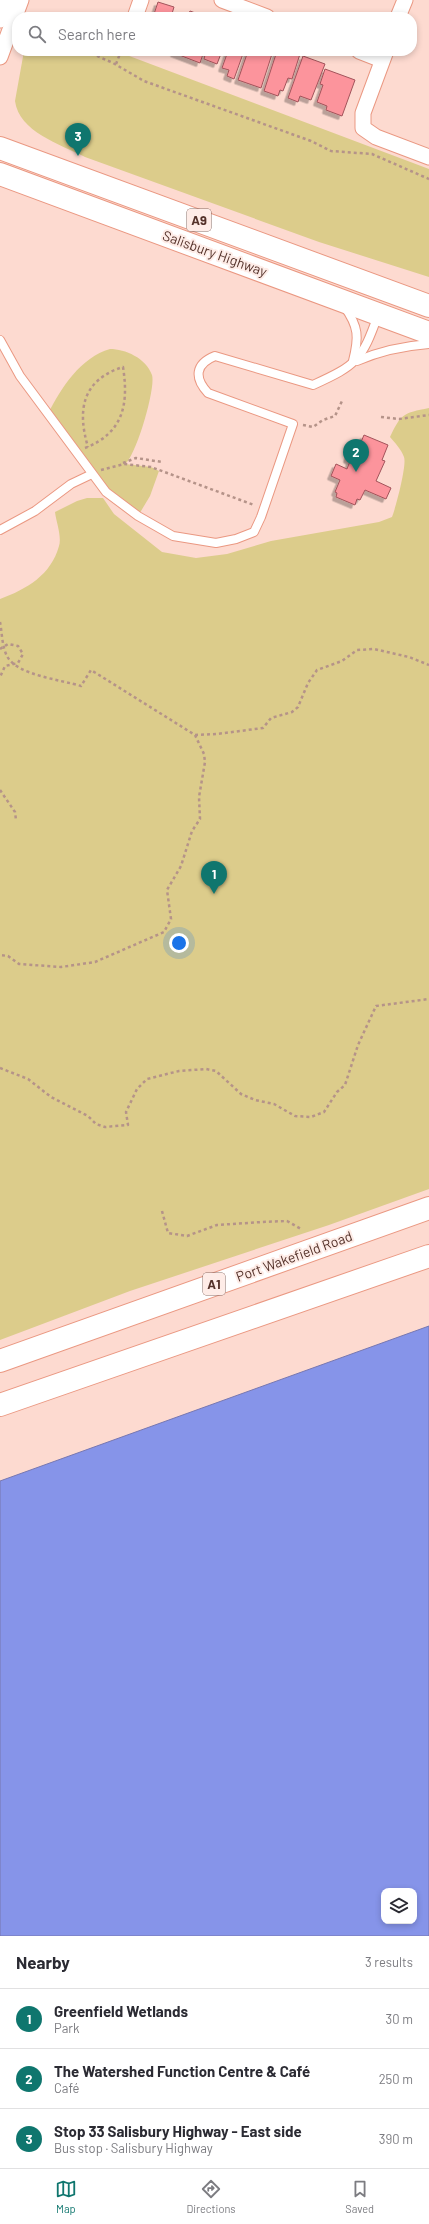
<!DOCTYPE html>
<meta charset="utf-8">
<style>
body{margin:0;font-family:Barlow,sans-serif;background:#f7f7f7;color:#2b2b33}
.controls{position:absolute;right:12px;bottom:12px;display:grid;overflow:hidden;border-radius:8px;box-shadow:0 2px 6px #0003}
.controls button{width:36px;height:36px;display:grid;place-items:center;padding:0;border:0;border-bottom:1px solid #e1e1e2;background:#fff;color:#2b2b33;font:20px sans-serif}
.you{position:absolute;left:179px;top:943px;width:14px;height:14px;margin:-10px;border:3px solid #fff;border-radius:50%;background:#1a73e8;box-shadow:0 0 0 6px #1a73e833}
.badge{display:grid;place-items:center;width:26px;height:26px;border-radius:50%;background:#0f766e;color:#fff;font-size:13px;font-weight:700}
.pin{position:absolute;translate:-50% -33px;filter:drop-shadow(0 1px 2px #0008)}
.pin::after{content:'';position:absolute;top:21px;width:14px;height:12px;background:inherit;clip-path:polygon(0 0,100% 0,50% 100%)}
.list{margin:0;padding:0;list-style:none}
h2{display:flex;justify-content:space-between;align-items:center;height:52px;margin:0;padding:0 16px;font-size:17px}
h2 small{font-size:13px;font-weight:400;color:#7c7c81}
.list li{display:grid;grid-template-columns:26px 1fr auto;gap:12px;align-items:center;box-sizing:border-box;height:60px;padding:0 16px;border-top:1px solid #e1e1e2}
.list b{display:block;font-size:15px;white-space:nowrap}
.list p{margin:0;font-size:13px;white-space:nowrap;color:#7c7c81}
.list em{font-size:13px;font-style:normal;color:#7c7c81}
.icon{flex:none;width:22px;height:22px;fill:none;stroke:currentColor;stroke-width:2;stroke-linecap:round;stroke-linejoin:round}
.map{position:relative;flex:none;width:429px;height:1936px;overflow:hidden}
.search{position:absolute;background:#fff;box-shadow:0 2px 6px #0003;left:12px;right:12px;top:12px;height:44px;display:flex;align-items:center;gap:10px;box-sizing:border-box;padding:0 14px;border-radius:16px;color:#7c7c81;font-size:15px}
.sheet{height:232px;background:#fff}
nav{display:flex;justify-content:space-around;align-items:center;box-sizing:border-box;height:56px;border-top:1px solid #e1e1e2;background:#fff;font-size:11px;color:#7c7c81}
nav a{display:grid;justify-items:center;gap:2px}
nav .on{color:#0f766e}
.map>svg:first-child{display:block}
.green{fill:#dccc8b}
.water{fill:#8694e9;stroke:#7777b0;fill-rule:evenodd}
.building{fill:#fc949c;stroke:#a2535a;filter:url(#shadow)}
.lines{fill:none;stroke-linecap:round;stroke-linejoin:round}
.lane-casing{stroke:#ea9882;stroke-width:10}
.street-casing{stroke:#ea9882;stroke-width:17}
.highway-casing{stroke:#ea9882;stroke-width:24}
.path{stroke:#b59389;stroke-width:2.5;stroke-dasharray:3 3;stroke-linecap:butt}
.lane{stroke:#fff;stroke-width:8}
.street{stroke:#fff;stroke-width:15}
.highway{stroke:#fff;stroke-width:22}
.labels{text-anchor:middle;dominant-baseline:central;stroke-width:4;stroke-linejoin:round;paint-order:stroke}
.shield{fill:#feece7;stroke:#876a63;stroke-width:1}
.shield-label{font-size:13px;font-weight:bold;fill:#54322a}
.street-label{font-size:14px;fill:#54322a;stroke:#feece7}
</style>
<div class="map">
<svg width="429" height="1936" viewBox="0 0 429 1936">
<defs>
<filter id="shadow"><feDropShadow dx="-3.5" dy="3.5" stdDeviation="0" flood-color="#0004"/></filter>
</defs>
<rect width="100%" height="100%" fill="#fddad0"/>
<g class="green">
<path d="M24,51h92l313,118v108l-110,-35 -234,-85c-25,-13 -66,-25 -70,-56z"/>
<path d="M110,349c15,0 36,9 42,26 4,13 -16,81 -27,89l26,3 8,4 -9,25 -12,20 -32,-24 -58,-78c13,-26 33,-57 62,-65z"/>
<path d="M429,408v781l-100,36 -199,66 -130,49v-741c27,-10 51,-24 59,-53 3,-9 -3,-25 -4,-34l22,-11 10,-3h16l11,16 48,38 34,6 31,-4 44,-13 108,-19 13,-5c4,-10 15,-52 12,-60 -3,-8 -9,-14 -14,-20 11,-23 13,-24 39,-29z"/>
</g>
<path class="water" d="M429,1326v610h-429v-455zM384,1891h30v30h-30z"/>
<g class="building">
<polygon points="158,2 174,7 171,17 153,17"/>
<polygon points="190,11 206,17 187,17"/>
<polygon points="175,51 204,51 200,63 174,53"/>
<polygon points="206,51 222,51 217,64 204,59"/>
<polygon points="228,51 244,51 234,79 227,76 229,70 222,68"/>
<polygon points="248,51 273,51 261,88 238,80"/>
<polygon points="277,51 292,51 300,54 292,79 288,78 283,91 280,90 278,96 264,91"/>
<polygon points="303,56 325,64 311,100 300,96 298,102 288,98"/>
<polygon points="325,69 355,80 342,116 326,110 327,106 317,102 323,85 320,84"/>
<polygon points="364,435 388,445 382,460 385,461 376,481 391,488 386,499 365,490 360,500 357,499 355,505 336,497 337,493 335,492 340,480 331,476 336,464 347,469 350,461 347,459 349,453 355,456"/>
</g>
<g class="lines">
<g class="lane-casing">
<g id="lane">
<path d="M344,306c15,21 15,31 9,55"/>
<path d="M0,340l20,36 86,116 32,24 35,20 43,7 20,-4 18,-7 7,-15 32,-93 -85,-31c-14,-15 -13,-29 7,-37l98,29c44,-20 49,-25 65,-70"/>
<path d="M357,361c23,-10 46,-15 72,-17"/>
<polyline points="0,530 35,511 71,484 92,474"/>
</g>
</g>
<g class="street-casing">
<g id="street">
<polyline points="222,0 267,17"/>
<polyline points="135,17 141,0"/>
<polyline points="398,17 405,0"/>
<polyline points="0,20 8,0"/>
<polyline points="359,51 382,60"/>
<polyline points="386,51 363,113 363,128 376,137 429,157"/>
<polyline points="0,57 21,0"/>
</g>
</g>
<g class="highway-casing">
<g id="highway">
<polyline points="0,148 429,306"/>
<polyline points="0,174 429,333"/>
<polyline points="0,1361 429,1208"/>
<polyline points="0,1405 429,1256"/>
</g>
</g>
<g class="path">
<polyline points="86,51 113,63 144,81 311,141 331,151 372,154 429,179"/>
<polyline points="116,64 121,51"/>
<polyline points="381,417 399,419 429,415"/>
<polyline points="303,425 313,427 323,420 335,416 342,401"/>
<path d="M85,448c38,-15 44,-43 38,-81 -41,13 -46,43 -35,80"/>
<polyline points="123,463 136,458 162,462"/>
<polyline points="101,470 124,464 151,467 254,505"/>
<path d="M0,622c2,10 2,25 7,34 9,19 55,24 74,30l10,-16 104,65 9,19 1,8 -6,35 1,22 -8,12 -11,35 -14,24 4,29 -7,13 -69,30 -34,5 -42,-3 -11,-8 -8,-1"/>
<polyline points="0,649 8,644 18,646 23,654 18,663 5,666 0,677"/>
<polyline points="195,735 217,734 263,728 271,718 292,712 298,707 308,683 317,670 342,661 357,650 374,649 409,657 429,665"/>
<polyline points="0,790 15,812 16,820"/>
<polyline points="0,1068 28,1079 51,1097 88,1116 96,1124 105,1127 128,1125 126,1112 137,1089 147,1079 179,1071 206,1069 216,1071 241,1094 255,1100 274,1104 295,1116 311,1117 324,1112 337,1092 345,1085 358,1045 376,1006 429,999"/>
<polyline points="162,1211 168,1233 187,1236 217,1225 262,1222 287,1221 301,1229"/>
</g>
<use href="#lane" class="lane"/>
<use href="#street" class="street"/>
<use href="#highway" class="highway"/>
</g>
<g class="labels">
<g class="shield">
<rect x="187" y="209" width="24" height="22" rx="3"/>
<rect x="203" y="1273" width="22" height="22" rx="3"/>
</g>
<g class="shield-label">
<text x="199" y="220">A9</text>
<text x="214" y="1284">A1</text>
</g>
<g class="street-label">
<text transform="translate(215 253) rotate(20)">Salisbury Highway</text>
<text transform="translate(294 1256) rotate(-20)">Port Wakefield Road</text>
</g>
</g>
</svg>
<div class="controls">
<button><svg class="icon" aria-label="layers" viewBox="0 0 24 24"><path d="M12 4l9 5-9 5-9-5zM3 14l9 5 9-5"/></svg></button>
</div>
<div class="you"></div>
<div class="pin badge" style="left:214px;top:894px">1</div>
<div class="pin badge" style="left:356px;top:472px">2</div>
<div class="pin badge" style="left:78px;top:156px">3</div>
<div class="search"><svg class="icon" aria-label="search" viewBox="0 0 24 24"><circle cx="10" cy="10" r="6"/><path d="M15 15l6 6"/></svg>Search here</div>
</div>
<section class="sheet">
<h2>Nearby<small>3 results</small></h2>
<ul class="list">
<li><span class="badge">1</span><div><b>Greenfield Wetlands</b><p>Park</p></div><em>30 m</em></li>
<li><span class="badge">2</span><div><b>The Watershed Function Centre &amp; Café</b><p>Café</p></div><em>250 m</em></li>
<li><span class="badge">3</span><div><b>Stop 33 Salisbury Highway - East side</b><p>Bus stop · Salisbury Highway</p></div><em>390 m</em></li>
</ul>
</section>
<nav>
<a class="on"><svg class="icon" aria-label="map" viewBox="0 0 24 24"><path d="M3 6l6-2 6 2 6-2v14l-6 2-6-2-6 2zM9 4v14M15 6v14"/></svg>Map</a>
<a><svg class="icon" aria-label="directions" viewBox="0 0 24 24"><path d="M12 3l9 9-9 9-9-9zM9 14v-3h6M13 9l2 2-2 2"/></svg>Directions</a>
<a><svg class="icon" aria-label="saved" viewBox="0 0 24 24"><path d="M7 4h10v16l-5-4-5 4z"/></svg>Saved</a>
</nav>
